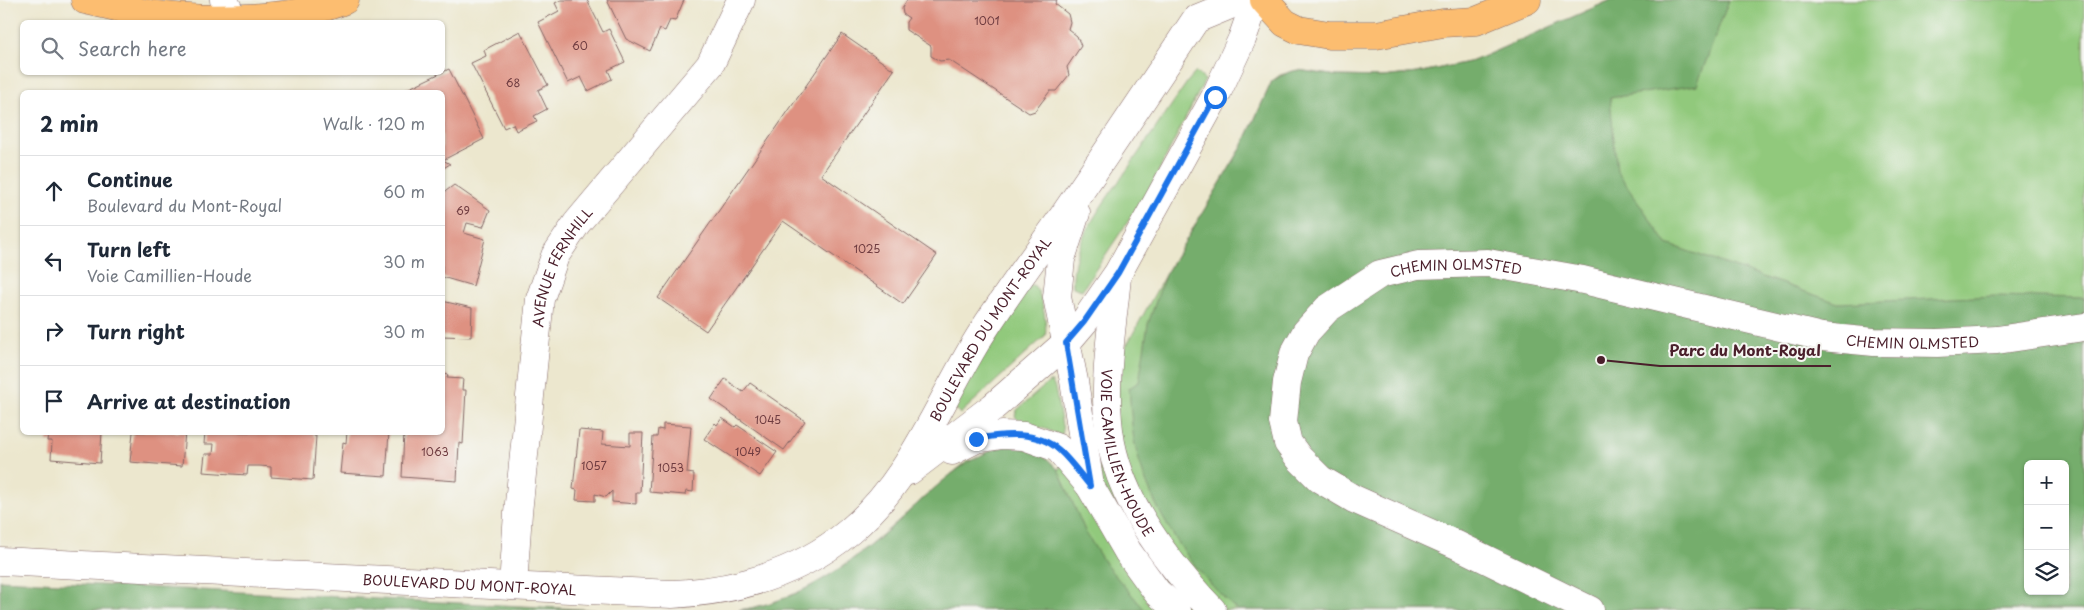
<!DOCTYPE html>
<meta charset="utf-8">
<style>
body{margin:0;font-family:"Playpen Sans",sans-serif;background:#f6f6f7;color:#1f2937}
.controls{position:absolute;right:15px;bottom:15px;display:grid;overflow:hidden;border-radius:8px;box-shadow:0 1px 4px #0004}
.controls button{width:45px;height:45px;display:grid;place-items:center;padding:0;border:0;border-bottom:1px solid #e0e1e3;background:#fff;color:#1f2937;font:25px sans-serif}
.stop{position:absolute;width:15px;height:15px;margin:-11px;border:4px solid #1a73e8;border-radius:50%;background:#fff}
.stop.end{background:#1a73e8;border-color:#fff;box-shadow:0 1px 5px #0008}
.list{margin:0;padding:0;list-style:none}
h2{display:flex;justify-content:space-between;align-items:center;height:65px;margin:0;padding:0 20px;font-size:21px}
h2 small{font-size:16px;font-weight:400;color:#747a83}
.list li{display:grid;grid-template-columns:32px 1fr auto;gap:15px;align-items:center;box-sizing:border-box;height:70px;padding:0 20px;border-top:1px solid #e0e1e3}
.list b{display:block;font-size:19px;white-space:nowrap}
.list p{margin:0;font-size:16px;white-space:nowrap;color:#747a83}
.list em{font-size:16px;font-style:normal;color:#747a83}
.icon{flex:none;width:28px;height:28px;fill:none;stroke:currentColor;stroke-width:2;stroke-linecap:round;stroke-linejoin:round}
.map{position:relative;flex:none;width:2084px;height:610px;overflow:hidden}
.search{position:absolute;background:#fff;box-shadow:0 1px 4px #0004;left:20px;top:20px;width:425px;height:55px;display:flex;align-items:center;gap:12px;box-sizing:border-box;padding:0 18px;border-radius:8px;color:#747a83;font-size:19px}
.panel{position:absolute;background:#fff;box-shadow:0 1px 4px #0004;left:20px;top:90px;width:425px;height:345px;border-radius:8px}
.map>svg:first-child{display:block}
.green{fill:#91c97c;stroke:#6e7454;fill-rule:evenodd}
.forest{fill:#74ad6c;stroke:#5f664c;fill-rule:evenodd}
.building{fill:#de9181}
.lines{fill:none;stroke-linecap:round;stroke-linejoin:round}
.minor-casing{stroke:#836564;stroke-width:29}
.major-casing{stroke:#836564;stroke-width:29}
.minor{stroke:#fff;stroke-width:28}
.major{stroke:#fcbd6f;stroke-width:28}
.route{stroke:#1a73e8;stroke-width:6}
.labels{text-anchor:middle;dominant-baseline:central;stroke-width:4;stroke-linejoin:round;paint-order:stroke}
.number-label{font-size:11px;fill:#6f3c40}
.street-label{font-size:14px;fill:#4a1f2b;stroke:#f6f6f2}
.leader{fill:none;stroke:#4a1f2b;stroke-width:2}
.callout-dot{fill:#4a1f2b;stroke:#f6f6f2;stroke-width:2}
.callout-label{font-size:15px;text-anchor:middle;font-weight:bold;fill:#4a1f2b;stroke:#f6f6f2;stroke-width:4;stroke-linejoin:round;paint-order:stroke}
</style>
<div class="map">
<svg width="2084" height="610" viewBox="0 0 2084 610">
<rect width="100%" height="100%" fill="#f6f6f2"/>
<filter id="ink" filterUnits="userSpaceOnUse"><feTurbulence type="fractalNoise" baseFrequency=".02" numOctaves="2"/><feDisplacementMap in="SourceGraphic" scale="10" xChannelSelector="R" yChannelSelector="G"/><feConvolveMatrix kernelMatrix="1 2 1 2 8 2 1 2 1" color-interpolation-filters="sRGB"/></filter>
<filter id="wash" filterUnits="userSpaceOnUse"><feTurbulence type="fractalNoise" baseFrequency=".0096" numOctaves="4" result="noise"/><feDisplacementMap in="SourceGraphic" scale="20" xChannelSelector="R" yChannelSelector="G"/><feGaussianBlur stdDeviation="1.12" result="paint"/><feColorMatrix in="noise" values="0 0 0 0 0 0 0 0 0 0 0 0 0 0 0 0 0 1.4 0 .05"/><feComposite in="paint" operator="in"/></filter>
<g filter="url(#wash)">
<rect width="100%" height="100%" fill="#ece7ce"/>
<g class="green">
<path d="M1611,0h473v610h-1345c97,-14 157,-94 230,-150l90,9 106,-194 77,-128 30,-66 8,-6 18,-5 39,6 46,1 34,-4 56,-12zM2028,464h37v127h-37z"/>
<path d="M1196,72l9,8 -56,110 -67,100 -9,-3c-3,-47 34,-87 58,-123 19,-28 38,-55 57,-83z"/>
<path d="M1033,285c9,5 15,42 12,51l-85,78 -8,-10 77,-118z"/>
<polygon points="1049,382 1052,382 1055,388 1063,431 1061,436 1046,429 1020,423 1015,416 1017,410"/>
</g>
<g class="forest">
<path d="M1611,0h118l-32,85 -87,13 7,73 50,73 171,59 158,-7 88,2v312h-847c-47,-42 -86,-99 -101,-161 -5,-20 -5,-41 -7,-61l10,-6 9,-58 17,-49 77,-128 30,-66 17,-9 9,-2 39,6 46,1 34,-4 56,-12zM2028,464h37v127h-37z"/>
<path d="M1010,445l30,7 18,17 28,64 20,32 39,45h-406c65,-9 115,-49 163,-92 33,-30 63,-63 108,-73z"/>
<polygon points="0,580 601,610 0,610"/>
</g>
<g id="blocks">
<g class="building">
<polygon points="561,0 587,0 603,32 609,29 625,62 608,70 612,79 588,91 581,77 568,83 538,22 559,11 555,3"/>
<polygon points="607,0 684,0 675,21 670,20 665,31 660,29 650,51 626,39"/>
<polygon points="907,0 1057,0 1055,4 1068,14 1070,22 1068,29 1077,36 1081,46 1067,67 1069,75 1056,91 1050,91 1035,111 1029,113 949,60 940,61 931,56 931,46 906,30 906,22 909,18 903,14 902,8"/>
<polygon points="520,31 548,85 538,90 547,109 534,116 537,121 516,131 513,124 504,128 471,63 486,56 484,50"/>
<polygon points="842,34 894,70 821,175 937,255 903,304 783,221 706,331 658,298"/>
<polygon points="449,69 484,139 443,160 450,164 442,169 442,92 401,92"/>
<polygon points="454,185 490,210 483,227 467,223 464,233 485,239 473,286 442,277 442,194"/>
<polygon points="442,301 472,308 471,337 442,336"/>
<polygon points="442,374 448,375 447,378 463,379 462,390 466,390 463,444 459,443 457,481 402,477 404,432 442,432"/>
<polygon points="725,379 743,392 750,383 805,421 784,450 711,399"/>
<polygon points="722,418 735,427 737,425 777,452 760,476 704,439 715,423 717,425"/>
<polygon points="663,424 691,426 687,473 694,474 693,492 686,491 685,495 649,492 653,437 657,437 658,429 663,430"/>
<polygon points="579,430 603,432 602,444 630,446 630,433 643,433 640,493 636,493 636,504 612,502 612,491 606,497 595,494 595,501 576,500 577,490 573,489"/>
<polygon points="48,432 102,432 100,463 51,459 52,441 47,441"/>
<polygon points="133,432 185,432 182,466 130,462"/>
<polygon points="205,432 314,432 314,436 316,436 313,480 271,477 271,467 260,466 248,466 247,475 203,472 205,454 213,454 214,444 204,444"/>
<polygon points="347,432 389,432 386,476 340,473 343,442 346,443"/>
</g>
</g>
</g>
<g filter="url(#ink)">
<use href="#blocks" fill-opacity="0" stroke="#836564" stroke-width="1"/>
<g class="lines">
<g class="minor-casing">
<g id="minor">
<polyline points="224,0 232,17"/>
<polyline points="1076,213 1061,259 1057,297 1074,381 1090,486 1128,552 1157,592 1177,610"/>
<path id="s1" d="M1117,277c-5,54 -16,112 -6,166 13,64 57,121 101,167"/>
<polyline points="952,451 976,439 1002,435 1024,436 1058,448 1090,486"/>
<polyline points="909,471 993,407 1066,343 1084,322 1118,273 1215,97 1242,39 1256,0"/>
<path id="s2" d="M0,561l672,33c64,-3 128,-21 178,-63 61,-51 87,-125 128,-192 26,-42 57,-83 86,-124 45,-65 88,-130 132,-196l46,-19"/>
<path id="s3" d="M513,586l5,-73 22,-214 15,-43 22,-33 133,-158 31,-65"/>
<path id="s4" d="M1590,610l-133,-65 -103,-46 -34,-20 -21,-21 -11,-15 -5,-21 4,-40 7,-28 12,-22 21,-23 53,-35 38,-9 70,-2 95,17 239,57 52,5 63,1 60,-3 87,-13"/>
</g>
</g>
<g class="major-casing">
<g id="major">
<path d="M85,0c24,5 48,12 71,15 50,7 143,5 189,-15"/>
<polyline points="1264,0 1285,23 1299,30 1329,35 1376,35 1443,23 1476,21 1527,0"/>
</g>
</g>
<use href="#minor" class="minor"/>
<use href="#major" class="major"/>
</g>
</g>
<g class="lines" filter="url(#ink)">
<path class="route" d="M976,439c26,-5 61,-9 83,11 12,11 21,24 31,36l-24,-143 18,-21 34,-49 97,-176"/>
</g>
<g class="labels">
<g class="number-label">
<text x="987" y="20">1001</text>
<text x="580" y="45">60</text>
<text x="513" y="82">68</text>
<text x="463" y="210">69</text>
<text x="867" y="248">1025</text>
<text x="768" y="419">1045</text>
<text x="435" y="451">1063</text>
<text x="748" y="451">1049</text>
<text x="594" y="465">1057</text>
<text x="671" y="467">1053</text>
</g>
<g class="street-label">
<text stroke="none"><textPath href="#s3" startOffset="326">AVENUE FERNHILL</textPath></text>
<text stroke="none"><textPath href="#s4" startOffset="636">CHEMIN OLMSTED</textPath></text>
<text stroke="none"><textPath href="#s2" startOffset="1112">BOULEVARD DU MONT-ROYAL</textPath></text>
<text stroke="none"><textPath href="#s4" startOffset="1101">CHEMIN OLMSTED</textPath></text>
<text stroke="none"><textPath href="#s1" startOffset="180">VOIE CAMILLIEN-HOUDE</textPath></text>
<text stroke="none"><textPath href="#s2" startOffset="470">BOULEVARD DU MONT-ROYAL</textPath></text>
</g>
</g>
<path class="leader" d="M1601 360L1660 366H1831"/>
<circle class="callout-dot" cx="1601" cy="360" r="5"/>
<g class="callout-label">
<text x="1745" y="356">Parc du Mont-Royal</text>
</g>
</svg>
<div class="controls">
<button>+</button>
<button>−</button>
<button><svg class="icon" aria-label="layers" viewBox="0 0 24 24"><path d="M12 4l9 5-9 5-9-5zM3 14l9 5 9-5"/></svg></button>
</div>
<div class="stop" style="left:1215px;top:97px"></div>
<div class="stop end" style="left:976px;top:439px"></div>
<div class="search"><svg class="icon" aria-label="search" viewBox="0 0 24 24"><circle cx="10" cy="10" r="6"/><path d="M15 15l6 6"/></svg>Search here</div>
<section class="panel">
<h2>2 min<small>Walk · 120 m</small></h2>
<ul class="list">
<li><svg class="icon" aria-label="ahead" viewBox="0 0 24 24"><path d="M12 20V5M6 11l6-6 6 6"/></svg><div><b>Continue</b><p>Boulevard du Mont-Royal</p></div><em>60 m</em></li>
<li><svg class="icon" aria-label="left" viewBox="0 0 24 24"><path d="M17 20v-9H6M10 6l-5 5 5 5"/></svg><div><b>Turn left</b><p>Voie Camillien-Houde</p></div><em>30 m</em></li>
<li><svg class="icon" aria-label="right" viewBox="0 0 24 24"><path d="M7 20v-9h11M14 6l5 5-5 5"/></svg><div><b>Turn right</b></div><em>30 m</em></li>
<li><svg class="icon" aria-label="arrive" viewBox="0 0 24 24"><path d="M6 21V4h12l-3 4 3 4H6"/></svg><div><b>Arrive at destination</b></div></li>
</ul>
</section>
</div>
